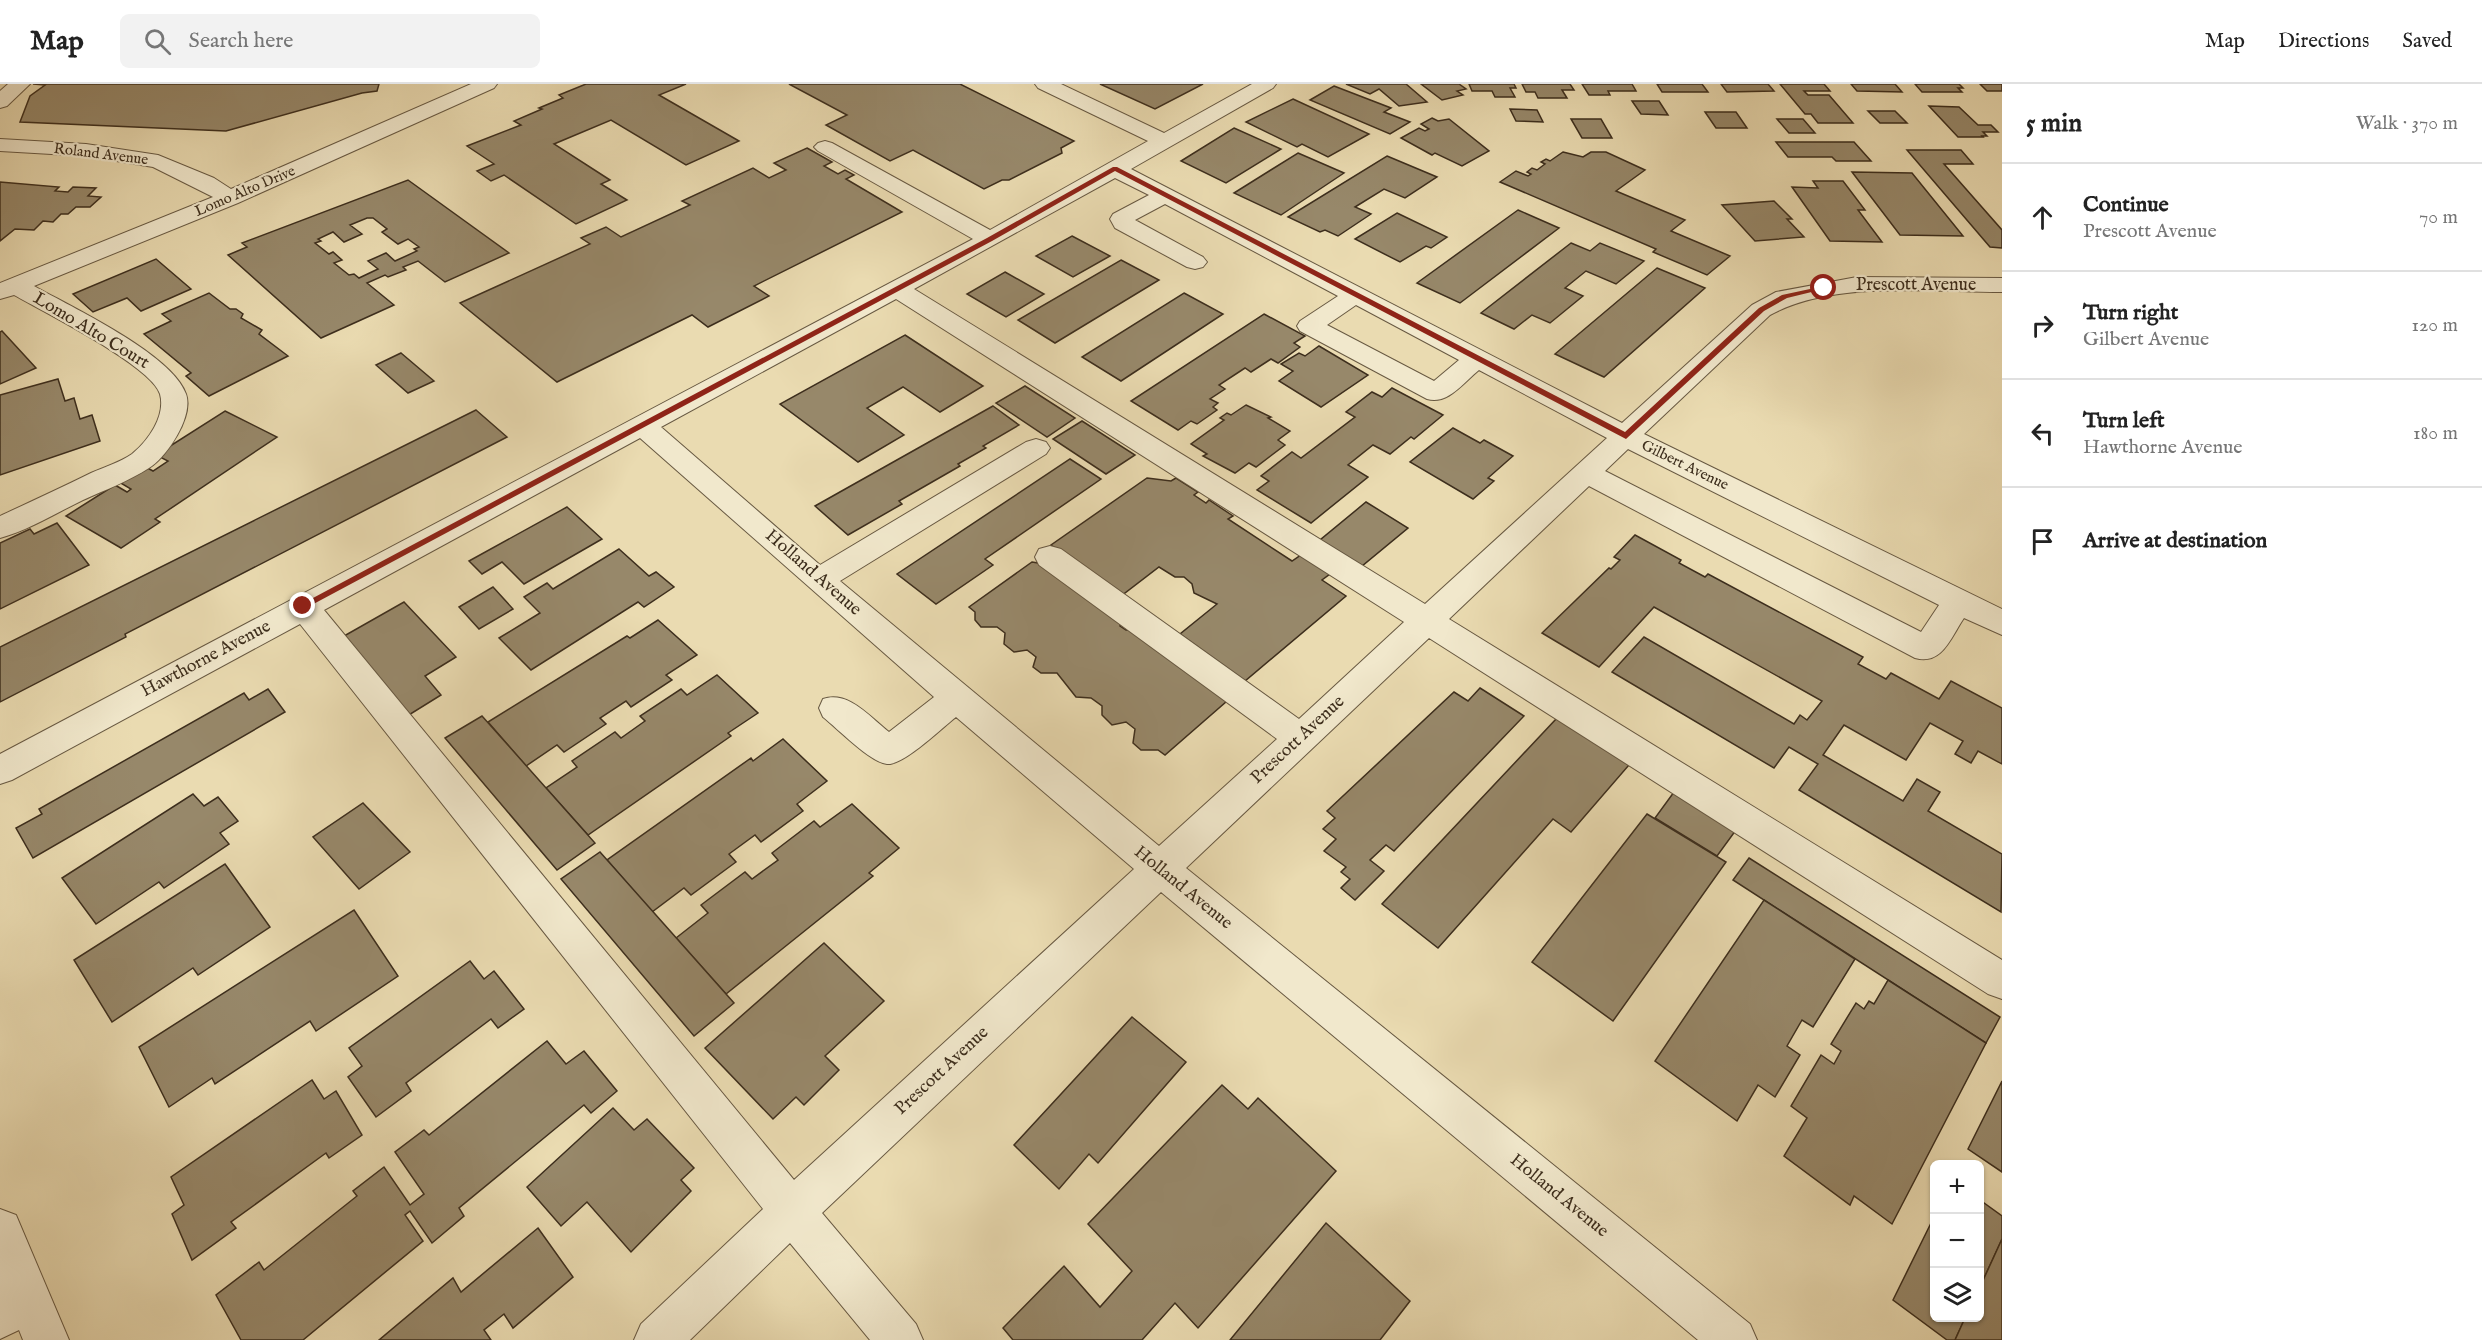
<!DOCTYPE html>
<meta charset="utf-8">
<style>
body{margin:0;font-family:"IM FELL English",serif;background:#f2f2f2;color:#222}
.controls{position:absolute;right:18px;bottom:18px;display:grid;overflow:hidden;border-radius:9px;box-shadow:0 2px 4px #0004}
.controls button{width:54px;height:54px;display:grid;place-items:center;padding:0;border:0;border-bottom:2px solid #e0e0e0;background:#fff;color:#222;font:30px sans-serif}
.stop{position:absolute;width:18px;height:18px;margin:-14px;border:4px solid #8f2418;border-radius:50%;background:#fff}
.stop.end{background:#8f2418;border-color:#fff;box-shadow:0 2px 6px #0008}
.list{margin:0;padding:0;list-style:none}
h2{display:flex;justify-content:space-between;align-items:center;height:78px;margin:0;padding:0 24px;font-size:26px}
h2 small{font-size:20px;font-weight:400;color:#767676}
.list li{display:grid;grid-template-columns:39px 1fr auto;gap:18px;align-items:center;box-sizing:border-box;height:108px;padding:0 24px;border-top:2px solid #e0e0e0}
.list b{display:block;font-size:22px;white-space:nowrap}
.list p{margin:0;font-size:20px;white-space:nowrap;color:#767676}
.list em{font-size:20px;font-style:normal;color:#767676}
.icon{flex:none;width:33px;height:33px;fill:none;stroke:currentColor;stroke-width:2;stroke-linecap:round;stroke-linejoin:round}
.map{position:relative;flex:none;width:2002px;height:1256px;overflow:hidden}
header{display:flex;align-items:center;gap:36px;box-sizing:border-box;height:84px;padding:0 30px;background:#fff;border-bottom:2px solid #e0e0e0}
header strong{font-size:28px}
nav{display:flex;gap:33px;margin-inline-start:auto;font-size:21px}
.search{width:420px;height:54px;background:#f2f2f2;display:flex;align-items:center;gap:15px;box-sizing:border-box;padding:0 21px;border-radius:9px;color:#767676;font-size:22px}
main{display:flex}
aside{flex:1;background:#fff}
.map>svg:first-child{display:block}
.building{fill:#97886a;stroke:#3d2e1d;stroke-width:1.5;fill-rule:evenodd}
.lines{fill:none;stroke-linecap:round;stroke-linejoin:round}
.minor-casing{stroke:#685942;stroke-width:2}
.minor{fill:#f1e8cc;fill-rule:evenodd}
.route{fill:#8f2418}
.labels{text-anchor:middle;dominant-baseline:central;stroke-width:4.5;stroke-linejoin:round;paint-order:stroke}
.far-street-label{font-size:15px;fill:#3d2e1d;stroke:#f1e8cc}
.street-label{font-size:18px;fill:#3d2e1d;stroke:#f1e8cc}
</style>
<header>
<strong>Map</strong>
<div class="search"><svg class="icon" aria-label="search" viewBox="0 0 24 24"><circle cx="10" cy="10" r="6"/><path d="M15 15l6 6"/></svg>Search here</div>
<nav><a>Map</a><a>Directions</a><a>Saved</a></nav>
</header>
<main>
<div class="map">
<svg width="2002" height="1256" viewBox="0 0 2002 1256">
<rect width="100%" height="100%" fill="#eadbb1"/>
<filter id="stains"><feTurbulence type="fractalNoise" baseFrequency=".00333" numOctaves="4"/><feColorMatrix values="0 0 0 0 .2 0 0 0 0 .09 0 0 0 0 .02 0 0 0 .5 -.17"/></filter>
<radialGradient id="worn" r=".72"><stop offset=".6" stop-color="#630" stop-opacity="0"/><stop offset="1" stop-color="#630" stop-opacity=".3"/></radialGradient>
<g class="building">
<polygon points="33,0 379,0 377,7 362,9 226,47 20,38 30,12 45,1"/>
<polygon points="586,0 686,0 659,11 739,57 686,81 611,36 554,60 610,96 601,100 627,116 576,140 504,91 491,97 477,87 494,80 467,62 521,41 514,37 542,25 539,24 563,14 559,11"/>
<polygon points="789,0 960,0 1074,57 1061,64 1062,69 1009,96 1002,96 984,105 913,66 890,77 826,41 847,31"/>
<polygon points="1100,0 1203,0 1155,25"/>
<polygon points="1346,0 1406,0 1427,18 1399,22 1379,5 1370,10"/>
<polygon points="1421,0 1459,0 1466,5 1457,7 1463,11 1442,16"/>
<polygon points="1469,0 1514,0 1516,4 1510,4 1515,13 1495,13 1492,7 1472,7"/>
<polygon points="1522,0 1570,0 1574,6 1562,6 1567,14 1538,14 1535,8 1526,8"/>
<polygon points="1582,0 1632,0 1636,7 1608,7 1610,11 1589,11"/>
<polygon points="1657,0 1702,0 1708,8 1662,8"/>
<polygon points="1721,0 1768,0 1774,7 1727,8"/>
<polygon points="1780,0 1824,0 1830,7 1804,7 1808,11 1829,11 1853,39 1818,39 1811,30 1805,30"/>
<polygon points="1851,0 1895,0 1902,8 1857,7"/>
<polygon points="1915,0 1959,0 1963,4 1958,4 1962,8 1922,8"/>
<polygon points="1980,0 2002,0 2002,7 1987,7"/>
<polygon points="1334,2 1391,24 1384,28 1410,38 1390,50 1310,16"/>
<polygon points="1293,15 1369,50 1328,73 1302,60 1297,63 1246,38"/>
<polygon points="1632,17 1659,17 1668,31 1641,30"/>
<polygon points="1929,22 1959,23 1978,41 1991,41 1998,48 1983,48 1987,52 1982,52 1983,53 1958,53"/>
<polygon points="1510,25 1537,26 1543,38 1516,37"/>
<polygon points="1868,27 1895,27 1907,39 1880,39"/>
<polygon points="1705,28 1736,28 1747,44 1716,44"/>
<polygon points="1432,34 1438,37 1449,35 1489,67 1462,82 1435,69 1432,71 1401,54 1419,44 1425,47 1429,45 1421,40"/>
<polygon points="1571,35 1601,35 1612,54 1582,54"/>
<polygon points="1777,35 1803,35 1815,49 1789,49"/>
<polygon points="1234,44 1281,65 1226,99 1181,77"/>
<polygon points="1776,58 1854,58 1871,77 1836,77 1832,73 1788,73"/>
<polygon points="807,64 832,78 824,82 838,90 845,86 854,91 846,95 902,128 754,202 769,212 708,243 692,231 557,298 460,219 590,160 581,154 606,143 621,153 690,121 682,117 753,84 769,94 786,86 774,79"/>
<polygon points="1907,66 1961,66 1973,80 1944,80 2002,146 2002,164 1990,163"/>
<polygon points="1563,68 1583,73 1591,68 1606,68 1645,86 1616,107 1685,136 1671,147 1730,172 1707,191 1653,168 1656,165 1500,98 1516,87 1528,92 1531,90 1527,88 1532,84 1537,86 1545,80 1541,78 1546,75 1550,77"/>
<polygon points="1298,69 1344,89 1281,131 1234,109"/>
<polygon points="1387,72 1437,93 1405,114 1384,105 1355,123 1371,130 1338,152 1325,146 1320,148 1288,133"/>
<polygon points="1852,88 1912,89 1963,152 1900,151"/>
<path d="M408,96l101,73 -64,29 -27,-21 -15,6 3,3 -18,7 -3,-2 -18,8 27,22 -73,33 -93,-83 19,-8 -5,-4zM367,134h6l14,11 -5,3 16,12 10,-5 11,8 -5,2 3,2 -22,10 -9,-8 -18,8 10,8 -19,9 -5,-4 -5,1 -15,-12 8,-3 -9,-8 -4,2 -14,-11 6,-2 -3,-2 15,-7 11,10 18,-8 -12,-9z"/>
<polygon points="1813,97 1843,97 1865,126 1858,126 1882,158 1830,157 1792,103 1818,104"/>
<polygon points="0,98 59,103 55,107 68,108 73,103 96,104 88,112 101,113 90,123 76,123 68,130 61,130 53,138 43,137 34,146 15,145 0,157"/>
<polygon points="1774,117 1792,135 1787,135 1804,153 1755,157 1722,121"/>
<polygon points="1518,126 1559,144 1460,219 1417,199"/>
<polygon points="1397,129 1447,153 1431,164 1426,162 1400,178 1355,155"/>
<polygon points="1072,152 1110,172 1073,193 1036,172"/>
<polygon points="1571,159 1590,167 1600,159 1644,177 1616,200 1586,187 1565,204 1583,212 1550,239 1532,231 1514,245 1481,229"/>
<polygon points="156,175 191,205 141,227 127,214 93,228 73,210"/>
<polygon points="1121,176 1159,196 1055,259 1018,236"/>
<polygon points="1657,184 1705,204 1604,293 1555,270"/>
<polygon points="1005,188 1044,210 1006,233 967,210"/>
<polygon points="209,209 230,225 236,225 243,230 241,234 262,246 259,250 288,272 209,312 186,292 191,289 144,250 171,237 162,230"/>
<polygon points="1184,209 1223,230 1121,297 1082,273"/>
<polygon points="1264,230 1305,252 1294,259 1300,263 1278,279 1271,275 1251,288 1245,284 1219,301 1225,305 1210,315 1218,319 1213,323 1217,326 1197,340 1191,337 1178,346 1131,317"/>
<polygon points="2,247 36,284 0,300 0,248"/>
<polygon points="905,251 983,302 940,328 903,303 867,324 904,351 858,378 780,320"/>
<polygon points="1319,262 1368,291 1321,323 1279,297 1293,287 1281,280 1299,269 1305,272"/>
<polygon points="401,269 434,297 408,309 376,281"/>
<polygon points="58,295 65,317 74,314 80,335 92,331 100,357 0,391 0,311"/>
<polygon points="1025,302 1075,334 1047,353 996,319"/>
<polygon points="1392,304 1443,331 1414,355 1411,353 1390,370 1373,361 1348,381 1368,393 1311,439 1257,406 1269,397 1261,392 1292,368 1301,374 1355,333 1346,328 1372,308 1382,313"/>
<polygon points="1246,321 1271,333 1268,334 1290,347 1278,356 1285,361 1256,383 1249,379 1235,389 1203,372 1207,370 1191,360 1224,336 1220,334 1227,329 1231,331"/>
<polygon points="993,322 1019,341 983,362 986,364 958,380 960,382 899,417 902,420 848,451 815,422"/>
<polygon points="476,326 507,353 125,550 126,553 0,618 0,563"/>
<polygon points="225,327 277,353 155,435 160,438 121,464 66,432 115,401 127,408 131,405 119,398 144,382 153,387 168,377 156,371"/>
<polygon points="1082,337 1135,371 1106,390 1053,355"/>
<polygon points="1453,344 1480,359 1484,356 1513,372 1488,394 1494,397 1473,415 1410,378"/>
<polygon points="1070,375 1101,395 985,475 993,481 936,520 897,490"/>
<polygon points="1147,394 1171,397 1176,394 1198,408 1194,411 1206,419 1209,416 1233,432 1228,435 1292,477 1301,471 1330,490 1322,496 1346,512 1245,597 1180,550 1217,520 1194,509 1192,500 1184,493 1175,493 1159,483 1121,512 1051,461"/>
<polygon points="1366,418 1408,444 1362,482 1320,456"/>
<polygon points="567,423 602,455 524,500 502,478 482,490 469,477"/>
<polygon points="57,439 89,481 0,525 0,459 30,445 34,450"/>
<polygon points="1635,451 1681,476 1679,479 1705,493 1708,490 1863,573 1858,580 1886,595 1891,589 1939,615 1951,597 2002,624 2002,680 1978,667 1971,679 1955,670 1963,657 1930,639 1906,676 1844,641 1823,671 1903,717 1917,695 1940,708 1928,727 2002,770 2001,828 1799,706 1818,680 1789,663 1774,684 1612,588 1644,553 1794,640 1800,631 1807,636 1822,617 1654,523 1599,583 1542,549 1609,484 1611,485 1620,476 1614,473"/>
<polygon points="619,465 649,492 656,488 674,503 644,523 638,518 531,586 499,554 540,529 524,513 547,499 553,505"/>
<polygon points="1032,478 1044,480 1122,536 1120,542 1126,546 1136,546 1227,617 1165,671 1158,666 1141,666 1133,659 1135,645 1126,638 1112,641 1102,631 1102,622 1091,614 1076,613 1057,589 1041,589 1033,583 1036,573 1027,566 1014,568 1004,560 1005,549 997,543 981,543 975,536 975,528 969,523"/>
<polygon points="493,503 513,525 479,545 459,523"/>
<polygon points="404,518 456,573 425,592 441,611 404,634 337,556"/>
<polygon points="658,536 697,571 666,591 672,596 631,623 626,617 600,634 606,640 564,668 557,661 526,682 488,638 627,552 630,554"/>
<polygon points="717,591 758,629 728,649 731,652 588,751 546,704 577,683 572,677 615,648 621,654 645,637 640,632 681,605 687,611"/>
<polygon points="1480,604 1524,632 1394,767 1386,761 1370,776 1384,787 1355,816 1341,804 1350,795 1341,788 1346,783 1324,767 1336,755 1323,745 1335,734 1327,727 1454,608 1468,617"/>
<polygon points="268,605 285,628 33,774 16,744 42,730 39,725 244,609 249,616"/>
<polygon points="482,632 595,759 557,786 445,654"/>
<polygon points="1557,634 1629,681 1571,748 1553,735 1438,864 1382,820"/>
<polygon points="783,655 827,697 797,720 803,727 761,758 755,751 729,770 736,778 691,811 684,804 652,828 607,776 751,674 753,677"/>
<polygon points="1674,708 1736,746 1717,772 1655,734"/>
<polygon points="193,710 204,722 218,713 238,737 220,749 229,760 164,804 159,798 96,840 62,794"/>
<polygon points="363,719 410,768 359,805 313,753"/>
<polygon points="852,720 899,764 869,789 873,792 726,910 676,854 708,829 701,821 745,788 752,795 778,776 772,769 814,737 820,743"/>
<polygon points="1647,730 1726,778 1613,937 1532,878"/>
<polygon points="600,768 734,919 694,952 561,795"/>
<polygon points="1749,774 2000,933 1986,959 1733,796"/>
<polygon points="225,780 270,843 198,891 193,884 112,938 74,876"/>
<polygon points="1764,816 1855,875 1813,943 1802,936 1787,962 1800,971 1775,1013 1758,1001 1737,1037 1655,977"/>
<polygon points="354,826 398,892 316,947 310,937 215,1000 212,994 169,1023 139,963"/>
<polygon points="824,859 884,917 825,972 839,986 804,1021 796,1013 773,1035 705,964"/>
<polygon points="470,877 484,895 494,887 524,925 498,944 491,935 406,999 411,1007 376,1033 348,993 362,982 349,964"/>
<polygon points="1888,896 1986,959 1892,1140 1854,1112 1850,1121 1784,1072 1807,1034 1791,1022 1821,971 1834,980 1841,967 1831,960 1856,919 1864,925 1869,917 1874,920"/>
<polygon points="1132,933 1186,978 1098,1079 1089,1070 1059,1105 1014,1061"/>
<polygon points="547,957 566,980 584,967 617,1007 591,1029 584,1021 459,1124 464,1132 432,1159 410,1127 405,1131 423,1157 303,1256 241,1256 216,1211 259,1178 264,1186 357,1112 353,1107 384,1083 410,1121 424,1110 395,1068 424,1046 429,1051"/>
<polygon points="312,996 324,1015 336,1007 362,1051 329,1074 326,1069 231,1138 236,1144 192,1176 172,1130 184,1121 171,1093"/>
<polygon points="2002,997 2002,1088 1968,1065"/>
<polygon points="1222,1001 1248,1025 1258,1014 1336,1087 1198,1244 1175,1219 1142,1256 1013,1256 1003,1244 1064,1182 1100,1223 1132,1187 1088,1140"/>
<polygon points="613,1024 634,1046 647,1035 694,1084 681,1096 691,1107 631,1168 587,1118 561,1142 527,1103"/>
<polygon points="1980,1116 2002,1132 2002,1155 1980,1203"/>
<polygon points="1934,1133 1934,1234 1965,1234 1955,1256 1947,1256 1893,1216"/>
<polygon points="1326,1139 1410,1217 1380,1256 1230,1256"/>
<polygon points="538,1144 573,1193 513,1244 504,1230 484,1246 491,1256 379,1256 453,1194 461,1208"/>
<polygon points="2002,1155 2002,1256 1955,1256 1965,1234 1980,1234 1980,1203"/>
</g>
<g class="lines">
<g class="minor-casing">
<g id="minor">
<polygon points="8,0 30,0 7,22 0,24 0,7"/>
<path d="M471,0h26l-3,4 -256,115 -204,83c37,21 138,68 152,108 8,22 -19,63 -37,74 -20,13 -44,22 -66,32 -27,13 -54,30 -83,38v-22c30,-14 61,-28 91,-43 13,-6 30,-11 41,-19 16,-13 34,-38 28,-60 -8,-28 -118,-83 -146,-99l-14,4v-16l213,-86 -60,-30 -67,-11 -86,-5v-12l86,5 72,11 56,23 17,11z"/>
<path d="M1035,0h26l103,49 88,-49h24l-3,4 -142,81 491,254 130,-118 24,-13 81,-15 145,1v14c-72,0 -168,-12 -232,23l-126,119 358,175v26l-38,-17c-13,19 -22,48 -49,40l-326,-172 -140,133 553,341v39l-14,-5 -559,-356 -243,230 564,456 7,16h-59l-537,-448 -339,321 94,111 7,16h-53l-80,-97 -100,97h-56l7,-16 122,-115 -463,-585 -288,156 -12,4v-30l973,-515 -155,-88 -4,-4 4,-4 7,-2 7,2 158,87 158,-89 -110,-53zM1115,94l34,17 -36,19 -3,5 5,9 72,39 8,2 8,-2 4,-5 -4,-5 -68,-37 30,-16 173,92 -38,25 -3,5 3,5 127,68c21,6 36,-16 52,-29l128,68 -182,166 -511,-315zM896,215l508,323 -105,97 -238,-170 -11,-3 -11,3 -4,8 4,8 238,174 -118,107 -319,-265 206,-127 4,-6 -4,-6 -10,-3 -10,3 -206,123 -159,-138zM1356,221l103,55 -25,21 -107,-56zM640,354l294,259 -45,35c-19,-15 -41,-42 -66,-33l-4,9 4,9c15,12 47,45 64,47 16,2 56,-37 69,-47l178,152 -340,311 -470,-570zM1628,365l311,156 -18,27 -316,-161z"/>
<polygon points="0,1125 16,1131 69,1256 23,1256 19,1246 0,1255"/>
</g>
</g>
<use href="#minor" class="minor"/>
</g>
<polygon class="route" points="1113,83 1117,83 1625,348 1759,224 1782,211 1824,202 1828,204 1787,214 1764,227 1626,355 1115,87 992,157 306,524 303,525 298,522 987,154"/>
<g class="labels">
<g class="far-street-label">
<text transform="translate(101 70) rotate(7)">Roland Avenue</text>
<text transform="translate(245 107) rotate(-23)">Lomo Alto Drive</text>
<text transform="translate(1685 381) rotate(26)">Gilbert Avenue</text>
</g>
<g class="street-label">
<text x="1916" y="201">Prescott Avenue</text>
<text transform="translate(91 247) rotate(31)">Lomo Alto Court</text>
<text transform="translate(813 489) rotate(41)">Holland Avenue</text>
<text transform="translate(206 575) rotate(-28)">Hawthorne Avenue</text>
<text transform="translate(1298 656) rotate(-43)">Prescott Avenue</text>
<text transform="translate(1183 804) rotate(39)">Holland Avenue</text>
<text transform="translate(942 987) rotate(-43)">Prescott Avenue</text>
<text transform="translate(1559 1112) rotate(39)">Holland Avenue</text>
</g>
</g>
<rect width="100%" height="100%" filter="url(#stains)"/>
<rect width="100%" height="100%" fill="url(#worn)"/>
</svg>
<div class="controls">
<button>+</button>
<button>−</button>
<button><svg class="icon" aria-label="layers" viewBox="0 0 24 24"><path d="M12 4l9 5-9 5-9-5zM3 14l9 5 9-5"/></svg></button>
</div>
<div class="stop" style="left:1824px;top:204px"></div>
<div class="stop end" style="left:303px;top:522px"></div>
</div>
<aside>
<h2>5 min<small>Walk · 370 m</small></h2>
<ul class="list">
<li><svg class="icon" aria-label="ahead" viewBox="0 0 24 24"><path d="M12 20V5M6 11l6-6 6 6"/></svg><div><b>Continue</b><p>Prescott Avenue</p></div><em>70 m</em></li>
<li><svg class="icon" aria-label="right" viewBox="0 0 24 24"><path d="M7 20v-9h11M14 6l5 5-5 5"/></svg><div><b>Turn right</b><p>Gilbert Avenue</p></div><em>120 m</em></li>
<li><svg class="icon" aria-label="left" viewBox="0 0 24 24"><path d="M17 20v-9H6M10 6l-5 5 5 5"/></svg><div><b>Turn left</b><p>Hawthorne Avenue</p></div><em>180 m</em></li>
<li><svg class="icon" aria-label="arrive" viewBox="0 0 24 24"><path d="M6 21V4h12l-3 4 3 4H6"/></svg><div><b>Arrive at destination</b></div></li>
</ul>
</aside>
</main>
